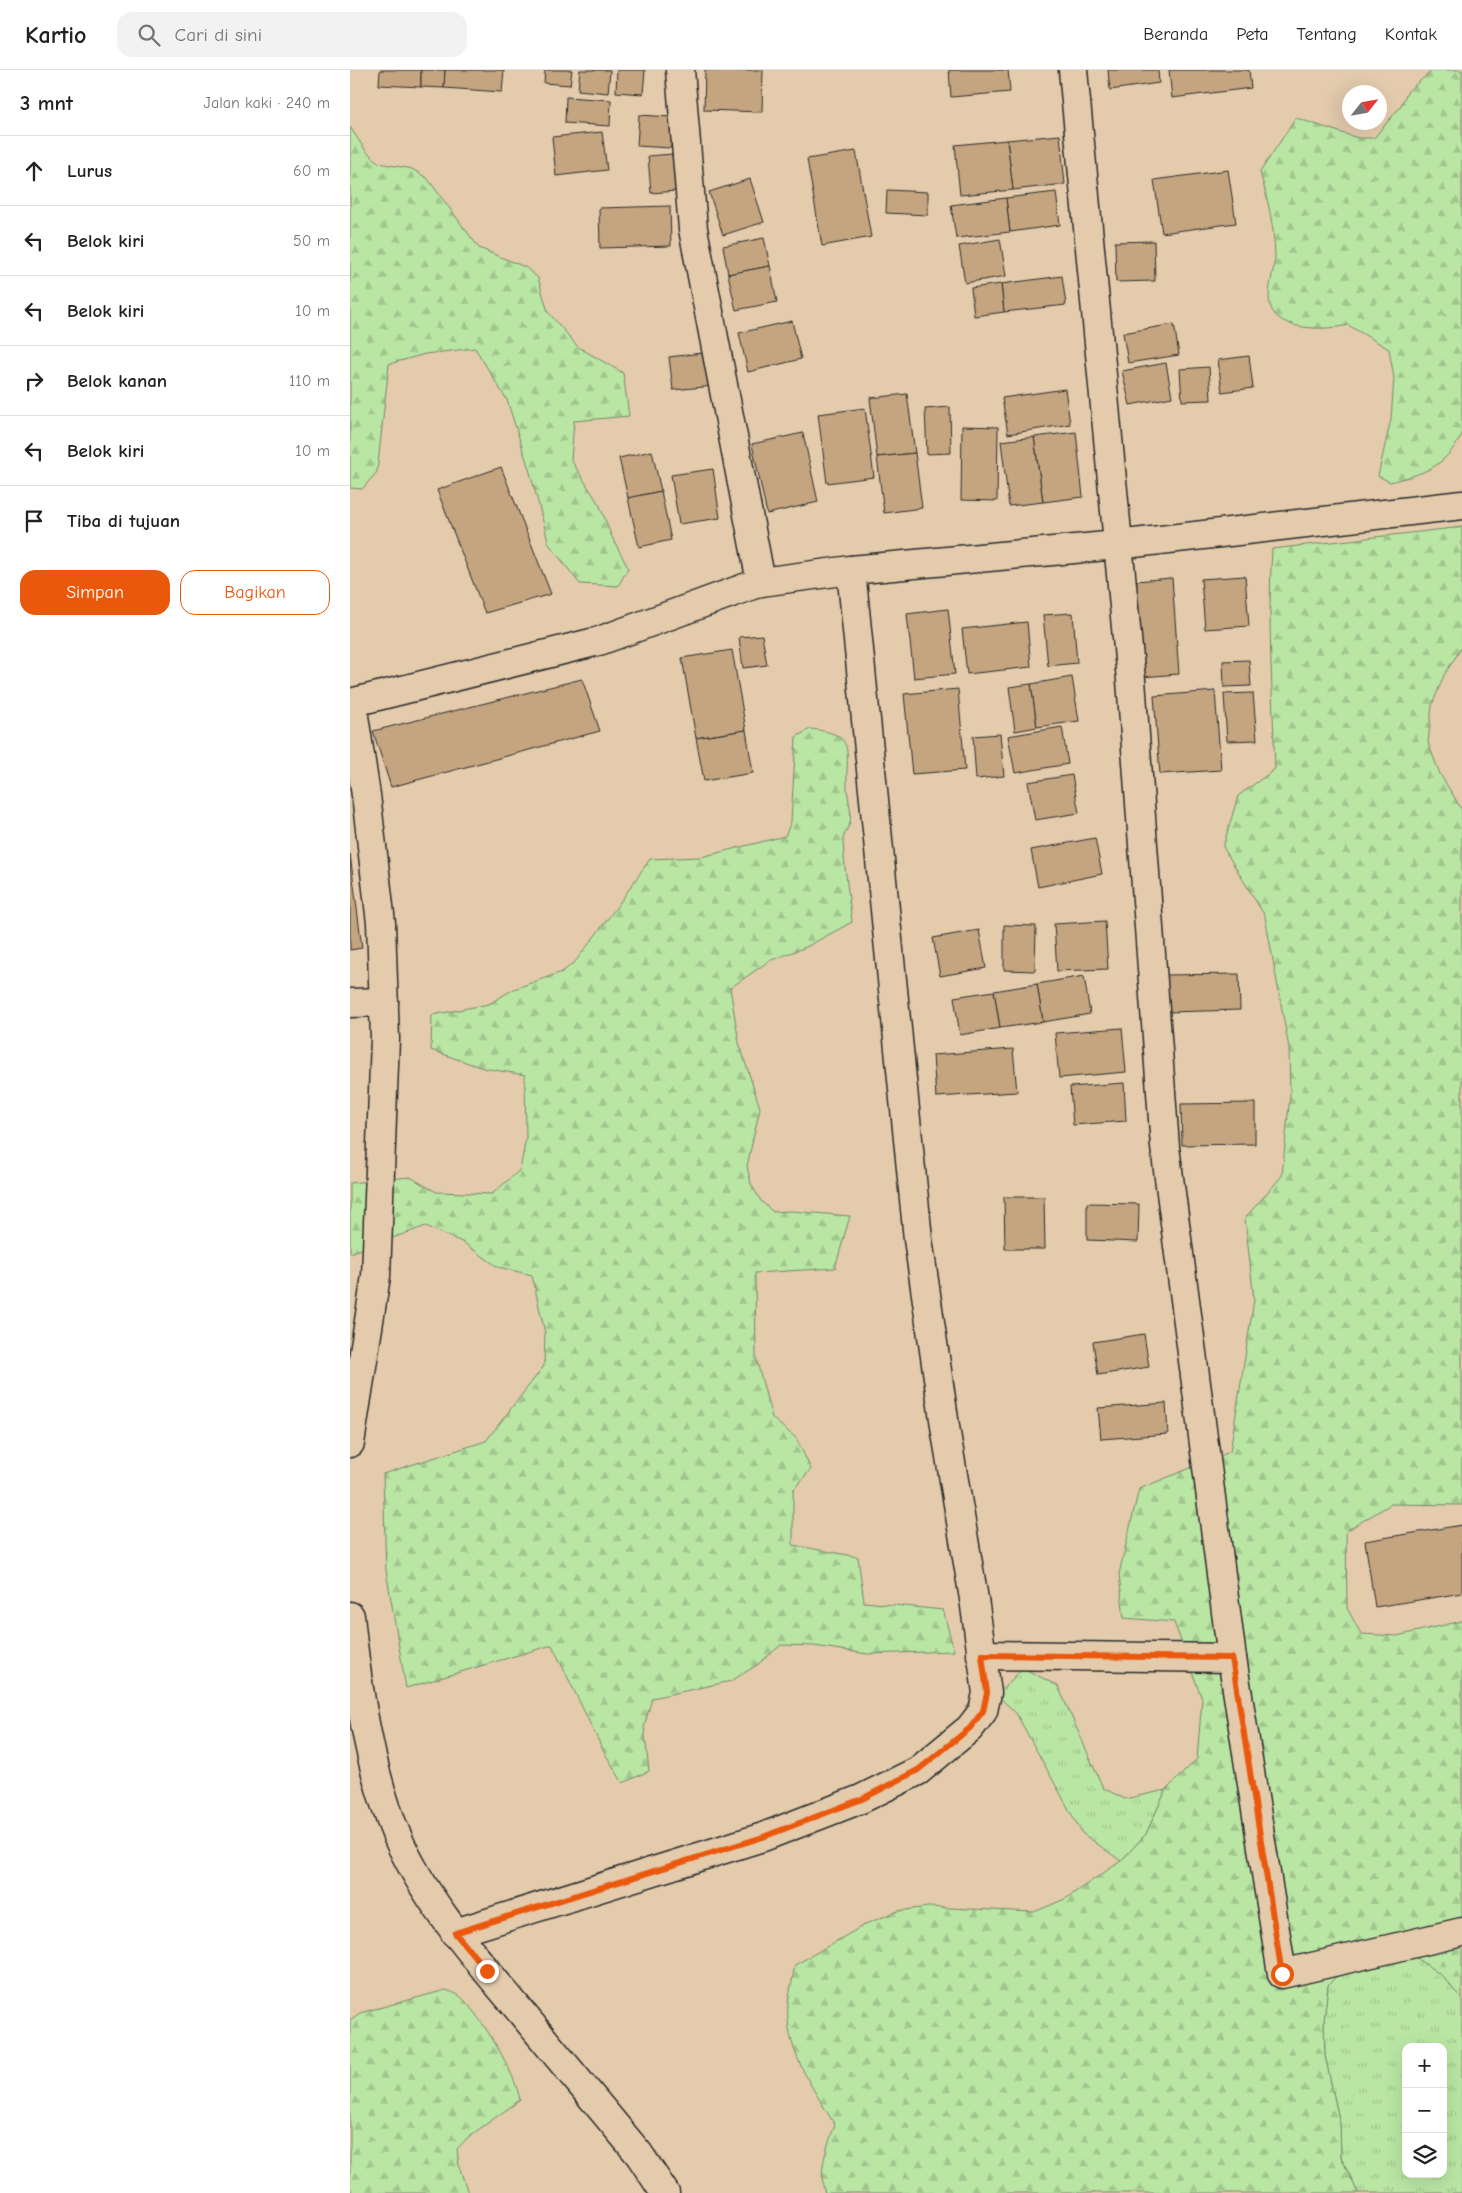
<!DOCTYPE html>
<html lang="id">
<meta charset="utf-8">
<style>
body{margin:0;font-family:"Comic Neue",sans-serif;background:#f2f2f2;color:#202124}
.controls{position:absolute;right:15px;bottom:15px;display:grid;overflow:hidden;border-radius:10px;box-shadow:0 5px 20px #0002}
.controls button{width:45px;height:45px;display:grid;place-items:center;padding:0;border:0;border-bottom:1px solid #e0e0e0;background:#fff;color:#202124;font:25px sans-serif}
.compass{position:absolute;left:992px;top:15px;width:45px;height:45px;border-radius:50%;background:#fff;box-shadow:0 5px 20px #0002;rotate:59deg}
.stop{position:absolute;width:15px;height:15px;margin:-11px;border:4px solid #ea580c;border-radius:50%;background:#fff}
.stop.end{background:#ea580c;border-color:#fff;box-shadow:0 1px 5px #0008}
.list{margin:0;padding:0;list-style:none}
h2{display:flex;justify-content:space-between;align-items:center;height:65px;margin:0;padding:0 20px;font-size:21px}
h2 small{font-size:16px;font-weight:400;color:#757577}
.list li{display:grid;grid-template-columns:32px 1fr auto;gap:15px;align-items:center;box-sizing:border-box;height:70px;padding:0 20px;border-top:1px solid #e0e0e0}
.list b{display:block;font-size:19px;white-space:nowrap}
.list em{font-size:16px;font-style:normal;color:#757577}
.actions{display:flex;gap:10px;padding:15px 20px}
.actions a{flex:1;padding:11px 0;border:1px solid #ea580c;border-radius:15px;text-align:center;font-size:18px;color:#ea580c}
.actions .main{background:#ea580c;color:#fff}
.icon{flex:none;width:28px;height:28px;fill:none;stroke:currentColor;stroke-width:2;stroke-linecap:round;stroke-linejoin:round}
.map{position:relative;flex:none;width:1112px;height:2123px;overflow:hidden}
header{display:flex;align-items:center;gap:30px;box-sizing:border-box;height:70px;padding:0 25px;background:#fff;border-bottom:1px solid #e0e0e0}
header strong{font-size:24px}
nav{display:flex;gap:28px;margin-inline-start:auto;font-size:18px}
.search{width:350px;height:45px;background:#f2f2f2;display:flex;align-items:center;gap:12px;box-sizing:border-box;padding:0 18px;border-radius:15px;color:#757577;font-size:19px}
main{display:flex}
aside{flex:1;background:#fff}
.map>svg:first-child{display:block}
.grass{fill:url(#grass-tufts);stroke:#728868;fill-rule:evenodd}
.forest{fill:url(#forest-firs);stroke:#728868}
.building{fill:#c5a580;stroke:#2b2b2b}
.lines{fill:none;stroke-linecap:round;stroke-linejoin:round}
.street-casing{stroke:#2b2b2b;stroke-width:31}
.secondary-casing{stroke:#2b2b2b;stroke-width:31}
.street{stroke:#e3cbac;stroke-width:28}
.secondary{stroke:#e3cbac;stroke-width:28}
.route{stroke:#ea580c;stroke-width:6}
</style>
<header>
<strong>Kartio</strong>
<div class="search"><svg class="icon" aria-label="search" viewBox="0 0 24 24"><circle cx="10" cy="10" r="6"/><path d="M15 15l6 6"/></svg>Cari di sini</div>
<nav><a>Beranda</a><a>Peta</a><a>Tentang</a><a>Kontak</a></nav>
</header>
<main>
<aside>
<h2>3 mnt<small>Jalan kaki · 240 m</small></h2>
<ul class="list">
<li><svg class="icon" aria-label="ahead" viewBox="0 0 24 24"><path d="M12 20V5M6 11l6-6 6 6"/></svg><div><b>Lurus</b></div><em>60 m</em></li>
<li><svg class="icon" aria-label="left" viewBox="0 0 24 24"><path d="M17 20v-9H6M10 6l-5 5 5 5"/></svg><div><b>Belok kiri</b></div><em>50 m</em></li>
<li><svg class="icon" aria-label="left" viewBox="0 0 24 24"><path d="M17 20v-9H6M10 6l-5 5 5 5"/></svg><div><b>Belok kiri</b></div><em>10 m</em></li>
<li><svg class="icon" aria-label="right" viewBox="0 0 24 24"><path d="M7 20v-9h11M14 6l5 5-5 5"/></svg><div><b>Belok kanan</b></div><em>110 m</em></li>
<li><svg class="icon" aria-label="left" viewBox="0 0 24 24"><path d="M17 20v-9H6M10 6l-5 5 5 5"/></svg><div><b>Belok kiri</b></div><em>10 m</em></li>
<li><svg class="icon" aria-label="arrive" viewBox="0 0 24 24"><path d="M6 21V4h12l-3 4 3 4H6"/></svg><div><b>Tiba di tujuan</b></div></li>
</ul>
<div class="actions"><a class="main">Simpan</a><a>Bagikan</a></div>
</aside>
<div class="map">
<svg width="1112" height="2123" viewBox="0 0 1112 2123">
<defs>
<pattern id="grass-tufts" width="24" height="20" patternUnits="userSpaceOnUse" patternTransform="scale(1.25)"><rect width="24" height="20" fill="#bae6a4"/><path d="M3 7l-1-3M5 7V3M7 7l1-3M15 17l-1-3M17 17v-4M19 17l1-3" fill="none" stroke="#a0c58d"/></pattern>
<pattern id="forest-firs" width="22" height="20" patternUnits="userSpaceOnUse" patternTransform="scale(1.25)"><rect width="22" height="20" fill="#bae6a4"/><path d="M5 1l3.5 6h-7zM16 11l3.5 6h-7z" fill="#a0c58d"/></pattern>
</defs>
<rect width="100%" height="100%" fill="#e3cbac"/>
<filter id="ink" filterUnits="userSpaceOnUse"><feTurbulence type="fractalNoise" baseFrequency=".02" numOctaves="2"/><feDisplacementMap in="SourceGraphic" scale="10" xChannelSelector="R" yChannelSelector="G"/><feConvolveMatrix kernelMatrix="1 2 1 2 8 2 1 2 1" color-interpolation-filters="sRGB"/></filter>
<g filter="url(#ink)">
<g class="grass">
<polygon points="673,1598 708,1616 753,1718 775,1729 816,1720 796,1764 771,1791 732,1763 666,1643 647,1625"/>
<path d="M1061,1884l31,21 20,24v194h-104l-17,-36 -1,-33 -15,-68 -1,-35 4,-36 22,-24zM1056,1977h37v127h-37z"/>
</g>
<g class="forest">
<path d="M1083,0h29v364c-18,34 -37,39 -72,48l-12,-6 13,-57 3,-41 -5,-29 -41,-24c-20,5 -67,7 -77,-17 -6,-17 4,-36 4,-53 -1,-29 -7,-55 -15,-83l36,-54 62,20h16l26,-31 8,-16z"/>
<polygon points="0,57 16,81 29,93 62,99 77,108 129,178 175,197 188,208 198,242 228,277 273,303 279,346 224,351 221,390 250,436 261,465 278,498 268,516 230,514 199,474 180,402 157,330 125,278 75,284 39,294 27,402 12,419 0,418"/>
<path d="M1112,457v120l-18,28 -12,30 -4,38 12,31 22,36v445l-2,19 2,16v215l-71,-1 -45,27 1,77 14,26 36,2 65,-15v378l-21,-24 -30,-21 -60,7 -23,24 -4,36 1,35 15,68 1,33 17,36h-533c-8,-22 3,-48 10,-68 -22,-37 -51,-76 -47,-122 2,-13 5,-26 7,-38l73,-42 30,-12 30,-4 106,5 31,-13 56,-38 25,-27 20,-44 31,-31 5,-60 -28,-77 -50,-4 -5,-44 20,-85 91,-37 24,-152 -9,-82 37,-42 8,-81 -1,-47 -24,-132 -42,-69 15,-51 37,-27c-2,-73 -8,-146 -3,-220z"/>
<path d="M460,659c49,5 35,23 37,59 1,12 5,23 3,35 -2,6 -7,11 -7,18 1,27 6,54 9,81l-46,25 -37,14 -39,27 9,55 21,65 -13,58 4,18 10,17 12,11 17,-1 60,5 -15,52 -80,5 1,85 16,60 24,20 15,31 -18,21v55l65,12 6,45 79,8 11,41 -86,3 -53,-8 -34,-1 -24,20 -26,16 -79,17 -8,29 5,44 -26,12 -20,-33 -51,-105 -146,43 -20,-118 -3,-96 103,-33 58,-75 1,-33 -13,-58 -34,-8 -34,-24 -38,-17 -76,27v-70l60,-6 26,15 56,2 28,-24 6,-32 -1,-63 -42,-7 -52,-18 1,-35 57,-11 25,-15 48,-17 13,-10 41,-54 34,-49 51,-2 84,-21 6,-14 5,-85z"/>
<path d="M96,1920c5,2 13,4 17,9 20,21 52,73 57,101l-52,37 -11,12 2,17 9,27h-116l-2,-7v-166l10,-7z"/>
</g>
<g class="building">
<polygon points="30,0 71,0 71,17 29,15"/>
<polygon points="71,0 95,0 94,18 71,17"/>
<polygon points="95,0 154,0 152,22 94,18"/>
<polygon points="195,0 222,0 220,15 194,13"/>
<polygon points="230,0 260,0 258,23 228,20"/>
<polygon points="267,0 295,0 293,24 266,22"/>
<polygon points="355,0 413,0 412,42 354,40"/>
<polygon points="599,0 658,0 660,22 601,27"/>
<polygon points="758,0 808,0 809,13 760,20"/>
<polygon points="819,0 899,0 901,18 822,28"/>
<polygon points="216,27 261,30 260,56 215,53"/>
<polygon points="289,45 322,47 321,78 287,76"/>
<polygon points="252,62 257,100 206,106 202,67"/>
<polygon points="710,65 715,114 663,120 657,70"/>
<polygon points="657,70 663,120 610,125 605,75"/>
<polygon points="506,81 521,167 472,176 457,89"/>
<polygon points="323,84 326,121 301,123 298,86"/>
<polygon points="878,100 886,153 812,163 804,110"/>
<polygon points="400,109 414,152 373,165 359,122"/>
<polygon points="537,120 578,122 578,145 536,143"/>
<polygon points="706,122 710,155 660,162 656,128"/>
<polygon points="656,128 660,162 606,168 601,135"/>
<polygon points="320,136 321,176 250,178 249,138"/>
<polygon points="414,168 420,196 378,204 373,176"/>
<polygon points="650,169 656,206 615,213 609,176"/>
<polygon points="804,171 805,211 766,212 765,172"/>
<polygon points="420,196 427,232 386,240 378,204"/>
<polygon points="712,206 716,235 654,242 651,214"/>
<polygon points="651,214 654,242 624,246 621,218"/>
<polygon points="442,251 451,289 398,302 389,263"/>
<polygon points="824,254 829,285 778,293 773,263"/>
<polygon points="360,282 364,316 323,320 319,287"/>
<polygon points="899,286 903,318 872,322 868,290"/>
<polygon points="816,293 822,327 780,335 772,301"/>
<polygon points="859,297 861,330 832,331 830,299"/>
<polygon points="715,319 720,354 658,364 652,328"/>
<polygon points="557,324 565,383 527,387 520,328"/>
<polygon points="600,337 601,383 577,384 575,339"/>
<polygon points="515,338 524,407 477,413 468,344"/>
<polygon points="612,356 648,357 647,431 611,430"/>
<polygon points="726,362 733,427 693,432 684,367"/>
<polygon points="453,363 468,432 417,444 402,374"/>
<polygon points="684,367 693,432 659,436 651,371"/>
<polygon points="302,381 311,421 278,428 269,388"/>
<polygon points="565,383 572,438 534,443 527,387"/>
<polygon points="151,397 201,524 135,543 87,420"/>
<polygon points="363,399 370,448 329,454 321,405"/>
<polygon points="311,421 321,470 289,477 278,428"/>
<polygon points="895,506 899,556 855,559 851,509"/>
<polygon points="822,508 829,604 792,607 786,511"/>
<polygon points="598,539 605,604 564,608 557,544"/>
<polygon points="723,543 727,593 698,596 693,545"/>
<polygon points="677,552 681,597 617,604 612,559"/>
<polygon points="412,565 417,595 393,598 389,567"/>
<polygon points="382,580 396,660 346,668 332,588"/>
<polygon points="899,590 901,616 874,617 873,591"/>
<polygon points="722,607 729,651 687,657 681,614"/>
<polygon points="232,609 250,661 41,717 23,661"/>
<polygon points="681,614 687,657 665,661 659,617"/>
<polygon points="608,619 615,700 562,704 554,624"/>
<polygon points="865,621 871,700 810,704 804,626"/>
<polygon points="903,623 907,670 877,671 874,624"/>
<polygon points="712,657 718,694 665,703 658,666"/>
<polygon points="396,660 403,703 354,711 346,668"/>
<polygon points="650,664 654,706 626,709 623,666"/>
<polygon points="722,705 729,743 685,750 678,712"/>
<polygon points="745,768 752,804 688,817 681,780"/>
<polygon points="0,784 12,878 0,880"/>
<polygon points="755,851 758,899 707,901 704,854"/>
<polygon points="654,855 686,856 685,901 654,900"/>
<polygon points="629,860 636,898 590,906 583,868"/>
<polygon points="889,904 890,940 817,942 816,905"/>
<polygon points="734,906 740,944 693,952 687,914"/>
<polygon points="687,914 693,952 650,958 644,921"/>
<polygon points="644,921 650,958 610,965 604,927"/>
<polygon points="772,958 776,1002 709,1008 705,963"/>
<polygon points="663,979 667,1022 586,1027 583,985"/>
<polygon points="774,1013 776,1051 723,1055 720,1017"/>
<polygon points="905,1033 905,1074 832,1075 831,1034"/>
<polygon points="654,1127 694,1127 695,1179 655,1179"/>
<polygon points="737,1133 789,1134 788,1172 737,1170"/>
<polygon points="794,1264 799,1297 748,1305 743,1272"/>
<polygon points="816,1333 818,1364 751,1369 748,1338"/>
<polygon points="1112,1455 1112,1523 1025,1537 1015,1471"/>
</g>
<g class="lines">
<g class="street-casing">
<g id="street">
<polyline points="330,0 343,159 411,512"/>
<polyline points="0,933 34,932"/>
<polyline points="0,1373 26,1206 35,969 31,853 16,725 2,633"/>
<path d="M0,1546c7,71 19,154 47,220 27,62 71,113 114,164 43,51 85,103 128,154l26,39"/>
<polyline points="631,1585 882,1588 815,1077 781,610 723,0"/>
<polyline points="882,1588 932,1904 1112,1862"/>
<polyline points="105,1863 413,1767 511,1729 568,1701 620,1658 633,1641 637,1623 624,1529 596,1363 568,1169 501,500"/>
</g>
</g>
<g class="secondary-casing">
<polyline id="secondary" points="0,633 249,571 411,512 501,500 767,475 1112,435"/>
</g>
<use href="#street" class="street"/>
<use href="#secondary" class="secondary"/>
</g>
</g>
<g class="lines" filter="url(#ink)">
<polyline class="route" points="137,1901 105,1863 413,1767 512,1729 568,1700 620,1658 633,1641 637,1623 632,1585 882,1588 932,1904"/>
</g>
</svg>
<div class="controls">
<button>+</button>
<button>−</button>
<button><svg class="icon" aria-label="layers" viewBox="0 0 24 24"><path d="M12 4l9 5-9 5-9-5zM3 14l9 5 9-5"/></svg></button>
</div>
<svg class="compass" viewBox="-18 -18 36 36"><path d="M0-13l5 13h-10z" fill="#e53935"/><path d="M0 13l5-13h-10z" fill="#757577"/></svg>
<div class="stop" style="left:932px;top:1904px"></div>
<div class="stop end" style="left:137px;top:1901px"></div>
</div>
</main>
